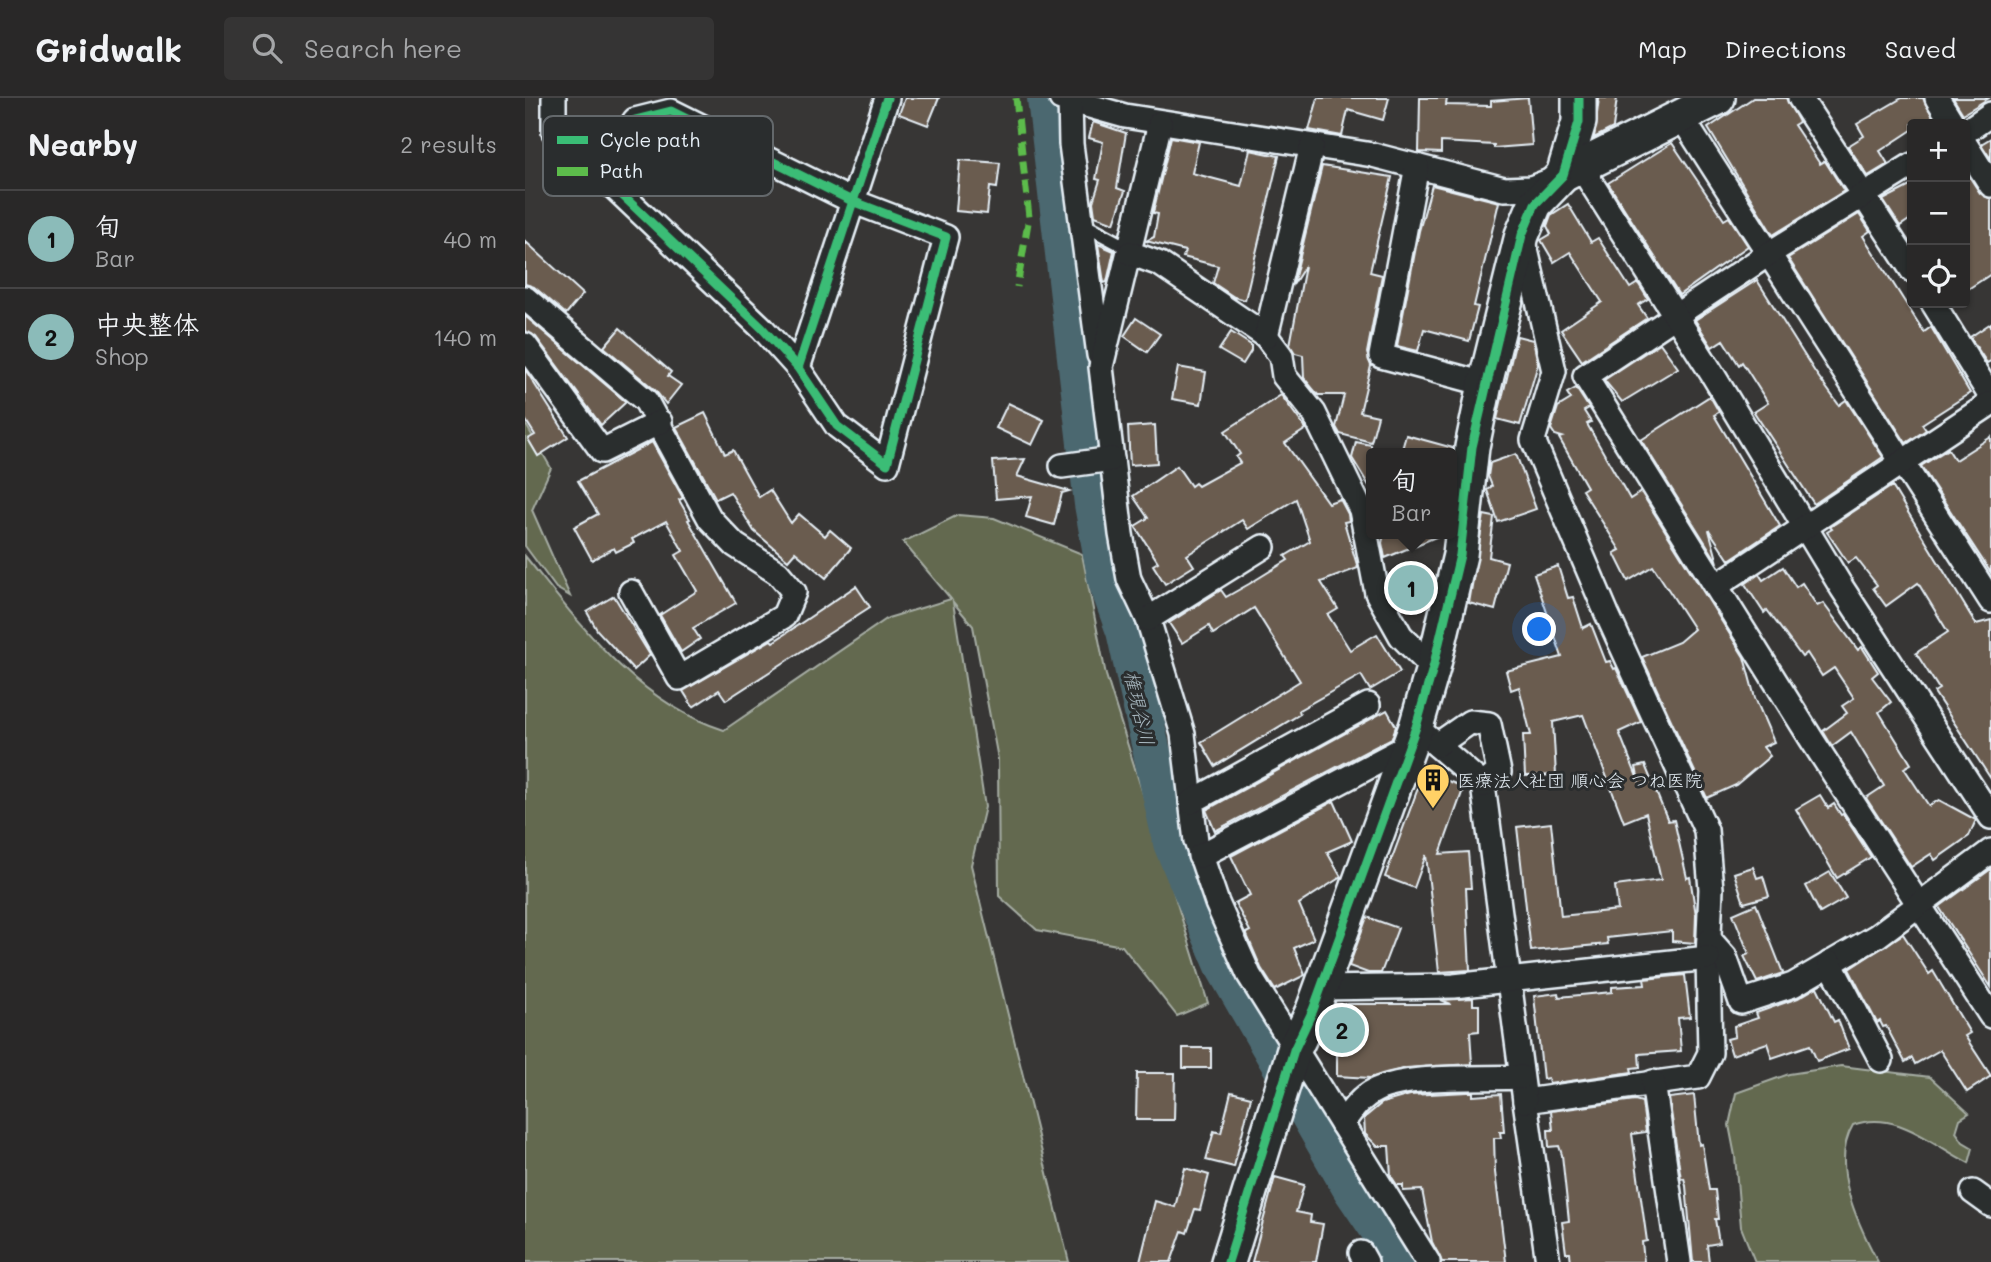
<!DOCTYPE html>
<meta charset="utf-8">
<style>
body{margin:0;font-family:Mali,"Klee One",sans-serif;background:#353434;color:#f1f3f6}
.controls{position:absolute;right:21px;top:21px;display:grid;overflow:hidden;border-radius:7px;box-shadow:0 2px 5px #0004}
.controls button{width:63px;height:63px;display:grid;place-items:center;padding:0;border:0;border-bottom:2px solid #454445;background:#292828;color:#f1f3f6;font:35px sans-serif}
.you{position:absolute;left:1015px;top:532px;width:24px;height:24px;margin:-18px;border:5px solid #fff;border-radius:50%;background:#1a73e8;box-shadow:0 0 0 10px #1a73e833}
.badge{display:grid;place-items:center;width:46px;height:46px;border-radius:50%;background:#8bbbb9;color:#111;font-size:23px;font-weight:700}
.pin{position:absolute;translate:-50% -50%;border:4px solid #fff;box-shadow:0 2px 7px #0006}
.popup{position:absolute;left:841px;top:350px;width:91px;height:91px;box-sizing:border-box;display:grid;place-content:center;border-radius:7px;background:#292828;filter:drop-shadow(0 2px 5px #0005);font-size:23px;white-space:nowrap;color:#a5a6a8}
.popup b{font-size:26px;color:#f1f3f6}
.popup::after{content:'';position:absolute;left:50%;top:100%;margin-left:-14px;border:14px solid transparent;border-top-color:#292828}
.list{margin:0;padding:0;list-style:none}
h2{display:flex;justify-content:space-between;align-items:center;height:91px;margin:0;padding:0 28px;font-size:30px}
h2 small{font-size:23px;font-weight:400;color:#a5a6a8}
.list li{display:grid;grid-template-columns:46px 1fr auto;gap:21px;align-items:center;box-sizing:border-box;height:98px;padding:0 28px;border-top:2px solid #454445}
.list b{display:block;font-size:26px;white-space:nowrap}
.list p{margin:0;font-size:23px;white-space:nowrap;color:#a5a6a8}
.list em{font-size:23px;font-style:normal;color:#a5a6a8}
.icon{flex:none;width:38px;height:38px;fill:none;stroke:currentColor;stroke-width:2;stroke-linecap:round;stroke-linejoin:round}
.map{position:relative;flex:none;width:1466px;height:1164px;overflow:hidden}
header{display:flex;align-items:center;gap:42px;box-sizing:border-box;height:98px;padding:0 35px;background:#292828;border-bottom:2px solid #454445}
header strong{font-size:33px}
nav{display:flex;gap:38px;margin-inline-start:auto;font-size:24px}
.search{width:490px;height:63px;background:#353434;display:flex;align-items:center;gap:18px;box-sizing:border-box;padding:0 24px;border-radius:7px;color:#a5a6a8;font-size:26px}
main{display:flex}
aside{flex:1;background:#292828}
.map>svg:first-child{display:block}
.green{fill:#63694f;stroke:#a6ada4;stroke-width:2}
.lines{fill:none;stroke-linecap:round;stroke-linejoin:round}
.river{stroke:#4c6870;stroke-width:38}
.building{fill:#6a5c50;stroke:#e8f1f8;stroke-width:2}
.lane-casing{stroke:#e8f1f8;stroke-width:18}
.street-casing{stroke:#e8f1f8;stroke-width:28}
.secondary-casing{stroke:#e8f1f8;stroke-width:38}
.lane{stroke:#2a2d2e;stroke-width:12}
.street{stroke:#2a2d2e;stroke-width:23}
.secondary{stroke:#2a2d2e;stroke-width:33}
.quiet{stroke:#5cbc4b;stroke-width:7;stroke-dasharray:14 7;stroke-linecap:butt}
.cycleway-casing{stroke:#2a2d2e;stroke-width:13}
.cycleway{stroke:#3abd76;stroke-width:9}
.labels{text-anchor:middle;dominant-baseline:central;stroke-width:6;stroke-linejoin:round;paint-order:stroke}
.poi-label{font-size:18px;fill:#e8f1f8;stroke:#2a2d2e;text-anchor:start}
.water-label{font-size:19px;font-style:italic;fill:#aabac2;stroke:#2a2d2e}
.key{fill:#2a2d2e;stroke:#63686b;stroke-width:2}
.key-label{font-size:19px;fill:#e8f1f8}
</style>
<header>
<strong>Gridwalk</strong>
<div class="search"><svg class="icon" aria-label="search" viewBox="0 0 24 24"><circle cx="10" cy="10" r="6"/><path d="M15 15l6 6"/></svg>Search here</div>
<nav><a>Map</a><a>Directions</a><a>Saved</a></nav>
</header>
<main>
<aside>
<h2>Nearby<small>2 results</small></h2>
<ul class="list">
<li><span class="badge">1</span><div><b>旬</b><p>Bar</p></div><em>40 m</em></li>
<li><span class="badge">2</span><div><b>中央整体</b><p>Shop</p></div><em>140 m</em></li>
</ul>
</aside>
<div class="map">
<svg width="1466" height="1164" viewBox="0 0 1466 1164">
<rect width="100%" height="100%" fill="#373635"/>
<filter id="ink" filterUnits="userSpaceOnUse"><feTurbulence type="fractalNoise" baseFrequency=".0143" numOctaves="2"/><feDisplacementMap in="SourceGraphic" scale="14" xChannelSelector="R" yChannelSelector="G"/><feConvolveMatrix kernelMatrix="1 2 1 2 8 2 1 2 1" color-interpolation-filters="sRGB"/></filter>
<g filter="url(#ink)">
<g class="green">
<polygon points="0,325 26,370 7,412 45,498 31,490 0,448"/>
<path d="M433,417l36,3 88,36 24,121 102,328 -31,13 -55,-70 -85,-16 -38,-34 -1,-137 -25,-133 -20,-24 32,205 -14,58 98,397h-544v-706c55,68 111,146 199,174l164,-112 63,-19 -48,-57z"/>
<path d="M1316,968l89,11 39,36 -9,6 -4,13 7,10 10,6 -4,15c-37,-18 -72,-54 -116,-38 -24,40 5,99 25,137h-123l-14,-35 -6,-71 -6,-31 7,-32 53,-19z"/>
</g>
<g class="lines">
<polyline class="river" points="521,0 568,406 582,483 600,533 647,745 700,870 826,1090 876,1164"/>
</g>
<g class="building">
<polygon points="380,0 414,0 403,27 374,16"/>
<polygon points="793,0 864,0 858,22 823,12 817,38 784,32"/>
<polygon points="895,0 922,0 921,7 966,8 966,3 1003,0 1007,47 969,50 969,47 916,44 916,55 894,54"/>
<polygon points="1074,0 1092,0 1088,30 1069,40"/>
<polygon points="1228,0 1261,0 1274,24 1269,27 1295,66 1300,63 1319,93 1248,137 1183,30"/>
<polygon points="1377,0 1398,0 1412,26 1387,26 1387,32 1355,53 1363,66 1343,78 1323,48 1339,38 1332,26"/>
<polygon points="1428,0 1464,0 1438,16"/>
<polygon points="568,24 601,35 592,90 600,93 589,125 570,118 568,104 575,82 571,81 578,44 564,40"/>
<polygon points="646,39 674,44 667,75 716,88 725,52 754,58 720,202 709,199 688,185 693,168 658,159 660,153 621,143 629,139 633,116 628,115"/>
<polygon points="1466,40 1466,61 1456,46"/>
<polygon points="1147,45 1199,122 1204,119 1223,148 1154,197 1083,85"/>
<polygon points="435,62 475,65 472,90 465,89 462,116 431,113"/>
<polygon points="797,68 867,79 845,174 857,177 842,255 846,268 835,314 853,318 846,344 815,336 811,329 819,297 793,297 779,280 778,257 770,255 765,247 780,168 768,187"/>
<polygon points="1440,72 1455,95 1466,101 1466,176 1440,193"/>
<polygon points="907,87 974,104 949,208 953,209 944,243 899,231 893,253 872,248 894,133"/>
<polygon points="1387,87 1387,120 1375,128 1358,102"/>
<polygon points="1043,106 1066,144 1073,140 1105,190 1113,185 1123,201 1113,207 1122,220 1057,263 1036,232 1077,204 1045,154 1029,164 1016,142 1026,136 1022,128 1026,117"/>
<polygon points="1334,116 1345,133 1338,138 1399,234 1406,229 1445,295 1397,326 1401,332 1381,345 1263,160"/>
<polygon points="0,143 58,196 41,216 9,189 0,186"/>
<polygon points="573,146 589,153 582,184 579,185"/>
<polygon points="1232,182 1290,274 1314,307 1321,302 1358,359 1289,406 1229,314 1243,305 1217,264 1214,267 1198,242 1187,249 1170,222"/>
<polygon points="0,218 101,304 76,327 11,239 0,233"/>
<polygon points="611,220 635,236 622,254 599,238"/>
<polygon points="1466,225 1466,263 1462,265 1445,239"/>
<polygon points="95,230 146,274 143,278 156,287 141,306 130,292 79,249"/>
<polygon points="706,234 726,247 726,253 718,266 694,252"/>
<polygon points="992,238 1008,242 1013,266 995,327 972,321"/>
<polygon points="1135,245 1153,270 1097,304 1079,282"/>
<polygon points="653,269 681,274 676,306 647,301"/>
<polygon points="0,271 43,339 13,358 3,341 10,337 0,321"/>
<polygon points="1051,290 1064,310 1059,313 1066,324 1062,326 1105,401 1116,394 1219,559 1230,600 1249,644 1238,649 1245,658 1211,687 1182,700 1117,559 1154,544 1169,531 1128,468 1103,483 1089,455 1095,452 1057,392 1062,389 1034,340 1037,339 1030,337 1026,331 1033,309 1046,301 1042,295"/>
<polygon points="756,297 781,331 760,345 803,405 815,401 823,416 824,423 819,424 833,470 796,484 813,511 803,517 825,552 852,536 875,574 845,592 836,577 774,612 775,616 690,668 676,644 775,583 729,510 688,536 684,528 657,545 644,525 696,492 701,499 724,486 763,462 760,458 785,443 771,401 723,431 717,422 662,457 669,468 640,486 628,467 633,464 610,428 623,420 608,398 652,368 666,388 670,385 673,388 715,365 711,359 715,356 700,333"/>
<polygon points="1185,298 1194,314 1189,317 1255,428 1204,462 1184,432 1193,465 1116,342"/>
<polygon points="483,305 519,322 507,347 471,330"/>
<polygon points="180,315 200,356 208,352 234,399 245,392 266,425 274,416 300,438 305,432 326,450 301,480 270,454 263,462 229,433 205,394 191,401 151,329"/>
<polygon points="630,327 632,365 605,367 603,329"/>
<polygon points="881,337 928,350 927,355 876,355"/>
<polygon points="1466,339 1466,475 1396,368 1423,351 1430,362"/>
<polygon points="127,344 158,400 154,402 165,421 163,422 211,505 168,530 175,541 156,554 135,517 172,493 151,457 158,453 141,423 107,441 109,445 91,454 89,450 67,462 49,429 73,416 53,383"/>
<polygon points="831,344 846,347 846,391 827,360"/>
<polygon points="991,356 1011,411 973,424 962,392 967,388 963,378 965,365"/>
<polygon points="500,361 492,378 544,393 537,395 529,427 501,419 507,398 471,401 468,363"/>
<polygon points="1367,388 1451,526 1466,522 1466,681 1409,594 1414,591 1391,555 1423,534 1393,485 1361,508 1348,490 1352,487 1331,460 1323,465 1302,434 1307,431 1305,429"/>
<polygon points="959,417 969,419 964,459 982,464 970,512 944,505"/>
<polygon points="859,436 918,436 860,460 857,445"/>
<polygon points="1033,468 1043,500 1048,499 1058,530 1066,526 1081,564 1085,563 1089,571 1091,570 1116,624 1094,634 1114,684 1111,669 1120,667 1143,723 1149,722 1162,780 1165,779 1171,817 1170,845 1147,843 1147,833 1082,840 1083,846 1006,853 992,729 1026,725 1036,818 1093,812 1090,788 1136,782 1121,715 1099,724 1058,617 1028,624 1031,677 1000,678 998,637 1006,637 994,589 986,592 981,573 1037,559 1009,476"/>
<polygon points="1258,469 1271,489 1277,485 1292,508 1298,505 1333,552 1337,549 1353,574 1347,579 1366,604 1354,614 1386,666 1379,670 1404,708 1414,702 1451,722 1444,738 1410,762 1406,756 1386,769 1341,700 1359,688 1326,634 1307,648 1298,633 1322,615 1317,608 1329,600 1309,570 1297,578 1282,555 1277,559 1242,512 1239,515 1220,486 1234,476 1238,482"/>
<polygon points="870,474 908,483 902,506 870,498 866,491"/>
<polygon points="331,488 345,509 201,602 194,592 168,609 158,593 246,542 248,544"/>
<polygon points="89,498 125,557 109,572 72,532 62,514"/>
<polygon points="862,612 871,628 867,640 690,733 681,712"/>
<polygon points="899,674 939,689 915,756 943,754 946,790 941,790 945,872 914,874 901,757 889,790 860,779"/>
<polygon points="1295,697 1303,710 1309,706 1316,717 1318,716 1346,759 1312,780 1271,711"/>
<polygon points="809,703 827,743 802,754 816,779 774,806 789,841 769,850 780,877 750,892 736,870 721,835 725,833 710,805 725,797 706,758"/>
<polygon points="1228,769 1232,780 1238,778 1244,798 1219,805 1209,775"/>
<polygon points="1466,771 1466,889 1414,809"/>
<polygon points="1305,774 1321,800 1295,815 1281,788"/>
<polygon points="1231,806 1258,875 1232,884 1219,858 1224,856 1208,816"/>
<polygon points="842,819 873,830 856,875 843,875 824,868"/>
<polygon points="1378,836 1404,876 1408,873 1445,935 1440,938 1466,978 1442,994 1415,952 1390,966 1387,960 1380,964 1361,928 1358,929 1355,923 1352,925 1324,871"/>
<polygon points="1160,877 1165,919 1153,920 1156,953 1114,956 1115,969 1106,970 1107,974 1024,986 1023,980 1018,981 1009,898 1033,895 1034,899 1087,894 1087,889 1120,887 1119,881"/>
<polygon points="1292,889 1309,924 1313,922 1324,951 1292,963 1285,947 1247,960 1242,945 1207,957 1202,941 1210,939 1209,928 1233,920 1231,915 1273,900"/>
<polygon points="948,900 948,907 954,907 954,933 945,934 947,966 881,970 845,980 812,978 812,941 797,941 805,922 810,922 811,906 926,906 916,902"/>
<rect x="658" y="950" width="28" height="20"/>
<polygon points="612,975 650,975 649,1022 611,1022"/>
<polygon points="706,994 726,999 709,1069 681,1062 689,1033 696,1035"/>
<polygon points="942,994 948,994 948,998 976,996 979,1034 975,1034 976,1040 969,1040 970,1074 981,1164 917,1164 907,1144 897,1092 878,1093 878,1087 872,1087 866,1078 864,1048 852,1048 840,1036 839,1020 857,1005 885,997"/>
<polygon points="1169,997 1174,1047 1177,1046 1184,1092 1190,1092 1193,1121 1190,1121 1194,1145 1182,1147 1184,1164 1168,1164 1161,1088 1159,1080 1156,1081 1144,1000"/>
<polygon points="1110,1002 1117,1004 1121,1034 1107,1036 1122,1143 1117,1144 1119,1164 1046,1164 1045,1155 1041,1155 1037,1124 1044,1123 1037,1057 1034,1048 1024,1049 1023,1032 1028,1032 1026,1013"/>
<polygon points="660,1070 684,1077 675,1112 670,1111 662,1135 657,1133 646,1164 615,1164 630,1103 650,1109"/>
<polygon points="750,1079 779,1087 771,1114 786,1117 785,1124 798,1126 791,1164 727,1164"/>
</g>
<g class="lines">
<g class="lane-casing">
<polyline id="lane" points="556,125 597,147 605,155"/>
</g>
<g class="street-casing">
<g id="street">
<polyline points="29,0 29,34 74,75"/>
<polyline points="536,0 600,18 848,57 979,91 1006,90 1032,80"/>
<polyline points="545,0 546,46 574,257"/>
<polyline points="1275,0 1387,172"/>
<polyline points="1412,0 1428,26"/>
<polyline points="1157,20 1466,503"/>
<polyline points="635,25 576,269 596,436 604,481 623,521 658,636 671,743 692,805 724,877 903,1164"/>
<polyline points="1440,34 1466,16"/>
<polyline points="1440,46 1466,87"/>
<polyline points="1387,67 1245,155 1060,278 1287,642 1466,918"/>
<polyline points="892,68 856,258 960,286"/>
<polyline points="1056,69 1188,277 1317,490 1466,719"/>
<polyline points="999,143 1029,273 1008,342 1082,516 1181,732 1186,791 1183,860 1185,955 1173,979 1000,1003 1023,1164"/>
<polyline points="605,155 635,166 741,238 756,258 759,278 789,315 836,412 852,495 876,538 908,570"/>
<polyline points="0,200 121,303 185,421 210,447 253,475 269,494 259,518 154,580 106,494"/>
<polyline points="1408,205 1466,299"/>
<polyline points="741,238 787,48"/>
<polyline points="0,247 77,353 135,324"/>
<polyline points="273,270 237,230 74,75 110,22 146,13 327,103 421,139 362,366 312,328 273,270 362,0"/>
<polyline points="537,368 587,361"/>
<polyline points="1191,488 1466,305"/>
<polyline points="623,521 738,449"/>
<polyline points="891,629 958,687 1000,1003"/>
<polyline points="912,647 945,624 964,626 974,674 958,687"/>
<polyline points="666,704 843,607"/>
<polyline points="675,758 883,648"/>
<polyline points="1185,842 1200,859 1216,904 1268,887 1352,838 1466,753"/>
<polyline points="1305,865 1356,962"/>
<polyline points="795,890 929,888 1183,860"/>
<polyline points="1128,984 1154,1164"/>
<path d="M817,1026c9,-13 19,-27 34,-34 35,-16 105,-11 145,-13"/>
<polyline points="1448,1094 1466,1107"/>
<polyline points="836,1155 841,1164"/>
</g>
</g>
<g class="secondary-casing">
<g id="secondary">
<polyline points="1038,77 1054,24 1054,0"/>
<polyline points="703,1164 769,952 788,912 891,629 908,570 935,457 947,349 960,286 997,137 1010,106 1038,77 1193,0"/>
</g>
</g>
<use href="#lane" class="lane"/>
<use href="#street" class="street"/>
<use href="#secondary" class="secondary"/>
<polyline class="quiet" points="491,0 504,119 492,189"/>
<g class="cycleway-casing">
<g id="cycleway">
<polyline points="273,270 237,230 74,75 110,22 146,13 327,103 421,139 362,366 312,328 273,270 362,0"/>
<polyline points="703,1164 769,952 788,912 891,629 908,570 935,457 947,349 997,137 1010,106 1038,77 1054,24 1054,0"/>
</g>
</g>
<use href="#cycleway" class="cycleway"/>
</g>
</g>
<defs>
<g id="building-pin" transform="scale(1.75)"><path d="M0 17L-7.5 6A9.5 9.5 0 1 1 7.5 6Z" fill="#ffd166" stroke="#2a2d2e"/><path d="M-4-6H4V6H1V3H-1V6H-4ZM-2.5-4.3h1.7v1.8h-1.7ZM.8-4.3h1.7v1.8H.8ZM-2.5-1h1.7V.8h-1.7ZM.8-1h1.7V.8H.8Z" fill="#111"/></g>
</defs>
<g fill-rule="evenodd">
<use href="#building-pin" x="908" y="682"/>
</g>
<g class="labels">
<g class="poi-label">
<text x="932" y="682">医療法人社団 順心会 つね医院</text>
</g>
<g class="water-label">
<text transform="translate(615 610) rotate(77)">権現谷川</text>
</g>
</g>
<rect x="18" y="18" width="230" height="80" rx="10" class="key"/>
<rect x="32" y="38" width="31" height="8" fill="#3abd76"/>
<rect x="32" y="69" width="31" height="9" fill="#5cbc4b"/>
<g class="key-label">
<text x="75" y="49">Cycle path</text>
<text x="75" y="80">Path</text>
</g>
</svg>
<div class="controls">
<button>+</button>
<button>−</button>
<button><svg class="icon" aria-label="locate" viewBox="0 0 24 24"><circle cx="12" cy="12" r="6"/><path d="M12 2v4M12 18v4M2 12h4M18 12h4"/></svg></button>
</div>
<div class="you"></div>
<div class="pin badge" style="left:886px;top:490px">1</div>
<div class="popup"><b>旬</b>Bar</div>
<div class="pin badge" style="left:817px;top:932px">2</div>
</div>
</main>
